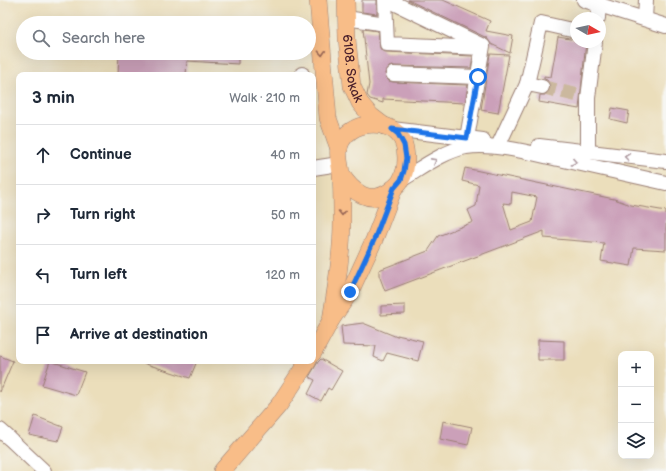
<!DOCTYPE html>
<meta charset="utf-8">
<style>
body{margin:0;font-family:"Balsamiq Sans",sans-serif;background:#f6f6f7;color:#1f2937}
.controls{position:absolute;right:12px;bottom:12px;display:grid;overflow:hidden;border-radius:8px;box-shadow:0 4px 16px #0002}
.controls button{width:36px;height:36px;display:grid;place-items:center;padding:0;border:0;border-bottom:1px solid #e0e1e3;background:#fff;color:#1f2937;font:20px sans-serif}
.compass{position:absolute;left:570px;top:12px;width:36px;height:36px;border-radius:50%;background:#fff;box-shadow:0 4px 16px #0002;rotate:99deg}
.stop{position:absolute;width:12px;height:12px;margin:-9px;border:3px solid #1a73e8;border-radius:50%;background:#fff}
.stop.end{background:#1a73e8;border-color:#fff;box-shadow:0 1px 4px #0008}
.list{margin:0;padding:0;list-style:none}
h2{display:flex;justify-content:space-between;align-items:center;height:52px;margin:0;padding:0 16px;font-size:17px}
h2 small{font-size:13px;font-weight:400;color:#747a83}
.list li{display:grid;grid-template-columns:26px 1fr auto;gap:12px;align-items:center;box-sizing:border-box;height:60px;padding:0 16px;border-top:1px solid #e0e1e3}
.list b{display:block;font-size:15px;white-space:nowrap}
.list em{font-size:13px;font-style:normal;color:#747a83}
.icon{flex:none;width:22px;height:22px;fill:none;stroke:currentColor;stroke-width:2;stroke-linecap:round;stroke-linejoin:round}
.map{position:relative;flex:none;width:666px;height:471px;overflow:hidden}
.search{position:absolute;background:#fff;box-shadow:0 4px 16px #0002;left:16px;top:16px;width:300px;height:44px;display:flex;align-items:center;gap:10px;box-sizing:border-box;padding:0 14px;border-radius:22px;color:#747a83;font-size:15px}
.panel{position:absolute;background:#fff;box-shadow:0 4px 16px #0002;left:16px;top:72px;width:300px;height:292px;border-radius:8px}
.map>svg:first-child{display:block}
.building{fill:#cba0b9;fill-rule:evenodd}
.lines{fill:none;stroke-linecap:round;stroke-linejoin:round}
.minor-tunnel{stroke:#cbb89e;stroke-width:14;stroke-dasharray:14 7;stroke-linecap:butt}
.minor-casing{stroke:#9a7e73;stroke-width:16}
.major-casing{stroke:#9a7e73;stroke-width:18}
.minor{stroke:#fff;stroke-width:14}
.major{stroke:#f8bd88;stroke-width:17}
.oneway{stroke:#986655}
.oneway2{stroke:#ae9aa0}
.route{stroke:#1a73e8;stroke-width:5}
.labels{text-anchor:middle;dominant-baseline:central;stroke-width:3;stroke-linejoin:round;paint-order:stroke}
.street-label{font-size:13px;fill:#4a1f2b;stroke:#f6f6f2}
</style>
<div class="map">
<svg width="666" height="471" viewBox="0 0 666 471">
<rect width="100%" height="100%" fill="#f6f6f2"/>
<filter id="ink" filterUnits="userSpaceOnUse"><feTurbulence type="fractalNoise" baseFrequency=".025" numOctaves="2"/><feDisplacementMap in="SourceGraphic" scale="8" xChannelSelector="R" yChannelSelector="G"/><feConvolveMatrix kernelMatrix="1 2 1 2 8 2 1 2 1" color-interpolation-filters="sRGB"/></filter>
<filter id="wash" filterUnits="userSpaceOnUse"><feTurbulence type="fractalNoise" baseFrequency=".012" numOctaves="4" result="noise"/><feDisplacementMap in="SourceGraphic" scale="16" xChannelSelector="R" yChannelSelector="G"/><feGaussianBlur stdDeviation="0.9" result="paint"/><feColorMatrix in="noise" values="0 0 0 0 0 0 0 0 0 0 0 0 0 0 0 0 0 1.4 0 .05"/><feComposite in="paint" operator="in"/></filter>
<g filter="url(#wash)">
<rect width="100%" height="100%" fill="#ebdebb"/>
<g id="blocks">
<g class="building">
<polygon points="362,0 377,0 377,14 362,12"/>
<polygon points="408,0 443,0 490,21 486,31 513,36 510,53 491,44 487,38"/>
<polygon points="363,29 378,31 380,48 382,51 386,52 473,56 471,68 393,66 389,67 385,73 386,78 389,81 393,82 468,85 465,103 383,99 383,103 370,99 367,95 369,84"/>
<polygon points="558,37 576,40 576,42 586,42 579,109 539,102 540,95 545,95 550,89 550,84 547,80 544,79 544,76 551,77"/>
<polygon points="119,53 238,53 238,64 187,61 186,75 118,75"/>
<polygon points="490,54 509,55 498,113 481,110"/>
<polygon points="612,108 629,111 627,123 610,119"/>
<path d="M465,168l149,31 17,6 35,6v39l-32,-2 -3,18 -30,-5 3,-18 -60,-5v-7l-159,60 -6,-16v-5l49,-19 10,-15 35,-14 -5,-12 8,-4 3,-21 -17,-4zM512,192l25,5 -5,25 -21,8 -8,-27 8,1z"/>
<polygon points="405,305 405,314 381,315 381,306"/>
<polygon points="363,323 397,337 397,335 423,341 418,361 387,353 383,361 374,357 376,346 343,345 341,326"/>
<polygon points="538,340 564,341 564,360 538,360"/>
<polygon points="0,356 13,361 0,392"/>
<polygon points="321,359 342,371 331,390 328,388 321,401 308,394 315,380 309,377 318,362"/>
<polygon points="50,361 85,372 76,395 42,385"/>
<polygon points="144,361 197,361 190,378 143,363"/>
<polygon points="35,416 63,427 58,441 29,435"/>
<polygon points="443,421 472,427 468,445 440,439"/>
</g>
</g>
</g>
<g filter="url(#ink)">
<use href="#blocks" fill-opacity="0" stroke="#9a7e73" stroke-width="1"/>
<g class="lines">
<polyline class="minor-tunnel" points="542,87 581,96"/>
<g class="minor-casing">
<g id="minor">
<polyline points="385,0 387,44 482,48"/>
<polyline points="388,0 483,46 467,138"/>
<polyline points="584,0 666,26"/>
<polyline points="346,18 386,24"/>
<polyline points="598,18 599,0"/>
<polyline points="645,19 646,0"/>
<polyline points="393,74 478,77"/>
<polyline points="302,75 302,74"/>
<polyline points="527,84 541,23 576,31"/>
<polyline points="392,129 483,140"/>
<polyline points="500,142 527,84 542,87"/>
<polyline points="539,146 666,161"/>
<polyline points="588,152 588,98 595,42"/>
<polyline points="313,168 339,164"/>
<path d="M401,180c19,-11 43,-29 65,-33 29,-4 65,6 93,12 36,8 71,16 107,24"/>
<polyline points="0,430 10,439 44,471"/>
</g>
</g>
<g class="major-casing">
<g id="major">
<polyline points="318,0 328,118 339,149"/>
<path id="s1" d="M346,0l1,39 5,47 8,17 11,13 13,10"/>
<path d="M331,320c5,-32 11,-66 11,-99 0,-15 0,-31 -1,-46 0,-9 -4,-17 -2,-27 5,-24 42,-32 59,-14 10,10 10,34 3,46 -2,4 -7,8 -11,11 -20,15 -38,1 -49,-17"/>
<polyline points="313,353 331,320 350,292 374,240 394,188"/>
<polyline points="222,471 279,405 308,361"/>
</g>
</g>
<use href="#minor" class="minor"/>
<use href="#major" class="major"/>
</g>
<defs><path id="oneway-chevron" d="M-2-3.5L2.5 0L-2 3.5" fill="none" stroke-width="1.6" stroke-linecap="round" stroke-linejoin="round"/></defs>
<g class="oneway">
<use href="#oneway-chevron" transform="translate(322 53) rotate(87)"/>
<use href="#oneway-chevron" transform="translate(342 213) rotate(89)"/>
</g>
<g class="oneway2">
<use href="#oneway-chevron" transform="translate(627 157) rotate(-173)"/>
<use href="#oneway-chevron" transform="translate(434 161) rotate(-28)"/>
<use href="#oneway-chevron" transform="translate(574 162) rotate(12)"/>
</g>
</g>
<g class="lines" filter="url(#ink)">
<polyline class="route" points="350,292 374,240 394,188 401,180 404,171 406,158 404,145 398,134 392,129 467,138 478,77"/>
</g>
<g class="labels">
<g class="street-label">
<text stroke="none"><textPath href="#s1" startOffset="69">6108. Sokak</textPath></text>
</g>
</g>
</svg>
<div class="controls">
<button>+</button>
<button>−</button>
<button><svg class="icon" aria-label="layers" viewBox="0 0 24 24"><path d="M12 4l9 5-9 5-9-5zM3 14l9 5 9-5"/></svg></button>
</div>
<svg class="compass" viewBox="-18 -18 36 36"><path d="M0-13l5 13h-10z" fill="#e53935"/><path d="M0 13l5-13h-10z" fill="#747a83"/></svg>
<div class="stop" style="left:478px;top:77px"></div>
<div class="stop end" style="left:350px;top:292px"></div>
<div class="search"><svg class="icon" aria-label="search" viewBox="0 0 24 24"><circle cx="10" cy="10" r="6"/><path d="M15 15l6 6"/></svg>Search here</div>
<section class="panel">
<h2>3 min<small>Walk · 210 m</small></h2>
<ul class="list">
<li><svg class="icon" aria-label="ahead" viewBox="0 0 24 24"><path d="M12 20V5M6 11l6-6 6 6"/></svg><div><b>Continue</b></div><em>40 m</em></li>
<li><svg class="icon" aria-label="right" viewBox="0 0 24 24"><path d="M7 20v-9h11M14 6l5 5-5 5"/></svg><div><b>Turn right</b></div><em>50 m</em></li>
<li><svg class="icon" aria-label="left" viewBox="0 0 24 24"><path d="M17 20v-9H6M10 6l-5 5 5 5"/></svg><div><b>Turn left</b></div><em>120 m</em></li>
<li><svg class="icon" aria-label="arrive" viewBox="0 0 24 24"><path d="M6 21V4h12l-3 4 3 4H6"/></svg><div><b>Arrive at destination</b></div></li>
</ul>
</section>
</div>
